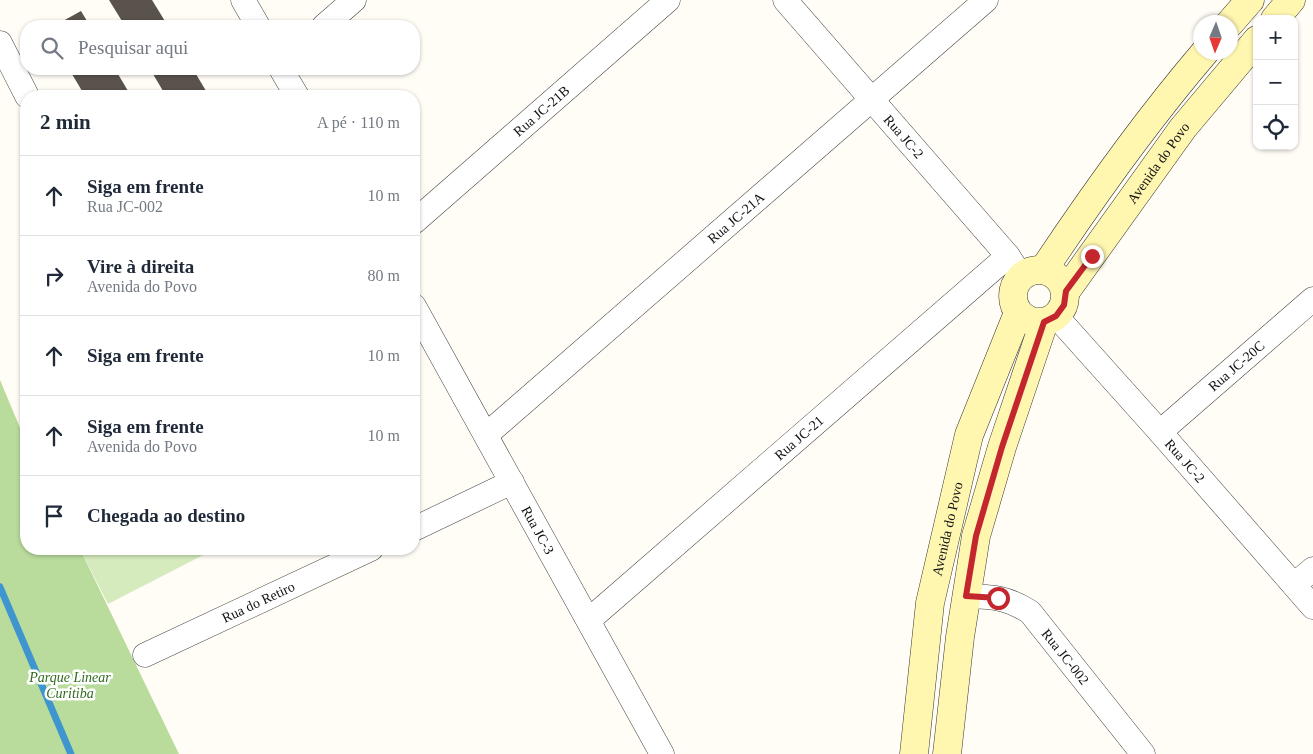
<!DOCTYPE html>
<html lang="pt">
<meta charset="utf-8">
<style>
body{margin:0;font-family:Georgia,serif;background:#f6f6f7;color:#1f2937}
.controls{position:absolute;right:15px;top:15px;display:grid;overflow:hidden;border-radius:10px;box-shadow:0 1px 4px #0004}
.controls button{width:45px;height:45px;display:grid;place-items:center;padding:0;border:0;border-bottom:1px solid #e0e1e3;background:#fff;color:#1f2937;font:25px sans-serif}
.compass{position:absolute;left:1193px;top:15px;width:45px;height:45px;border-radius:50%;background:#fff;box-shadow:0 1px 4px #0004;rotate:182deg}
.stop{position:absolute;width:15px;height:15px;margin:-11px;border:4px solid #c4262e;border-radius:50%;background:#fff}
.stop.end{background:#c4262e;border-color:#fff;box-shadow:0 1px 5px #0008}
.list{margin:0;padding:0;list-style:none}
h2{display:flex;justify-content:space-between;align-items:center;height:65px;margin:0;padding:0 20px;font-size:21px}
h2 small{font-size:16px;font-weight:400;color:#747a83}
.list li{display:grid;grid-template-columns:32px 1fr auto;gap:15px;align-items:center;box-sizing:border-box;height:80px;padding:0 20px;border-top:1px solid #e0e1e3}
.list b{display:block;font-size:19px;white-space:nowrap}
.list p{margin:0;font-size:16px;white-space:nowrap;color:#747a83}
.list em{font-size:16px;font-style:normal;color:#747a83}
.icon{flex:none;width:28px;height:28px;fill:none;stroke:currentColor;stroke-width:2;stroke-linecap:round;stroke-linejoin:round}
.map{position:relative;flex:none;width:1313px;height:754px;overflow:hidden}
.search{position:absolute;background:#fff;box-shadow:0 1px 4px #0004;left:20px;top:20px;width:400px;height:55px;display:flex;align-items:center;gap:12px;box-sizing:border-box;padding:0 18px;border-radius:20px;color:#747a83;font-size:19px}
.panel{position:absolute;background:#fff;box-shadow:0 1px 4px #0004;left:20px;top:90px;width:400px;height:465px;border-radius:20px}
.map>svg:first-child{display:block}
.green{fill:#d5ebbd}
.forest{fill:#b9dc9c}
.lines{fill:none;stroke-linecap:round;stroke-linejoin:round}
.stream{stroke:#3f96cf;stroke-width:7}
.building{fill:#5a524d}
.minor-casing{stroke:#444;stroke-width:25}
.secondary-casing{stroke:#333;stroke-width:29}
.minor{stroke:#fff;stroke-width:24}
.secondary{stroke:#fff6b0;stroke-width:28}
.route{stroke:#c4262e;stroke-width:6}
.labels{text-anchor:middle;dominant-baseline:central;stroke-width:5;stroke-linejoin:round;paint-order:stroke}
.street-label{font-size:14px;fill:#111;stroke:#fff}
.park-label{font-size:14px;font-style:italic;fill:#2f6b1f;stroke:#fff}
</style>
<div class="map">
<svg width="1313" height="754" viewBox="0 0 1313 754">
<rect width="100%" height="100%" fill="#fffdf5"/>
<polygon class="green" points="80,549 215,549 108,604"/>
<polygon class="forest" points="0,380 26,442 26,549 80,549 179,754 0,754"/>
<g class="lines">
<polyline class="stream" points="0,587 71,754"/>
</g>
<g class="building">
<polygon points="109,0 152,0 168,26 125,26"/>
<polygon points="81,11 90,26 54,26"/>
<polygon points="69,69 115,69 131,96 85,96"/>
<polygon points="150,69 193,69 209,96 166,96"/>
</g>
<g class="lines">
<g class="minor-casing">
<g id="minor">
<polyline points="243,0 258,26"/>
<path id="s1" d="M785,0l223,256 13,20"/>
<polyline points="324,26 354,0"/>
<polyline points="0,43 27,96"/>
<polyline points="281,69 297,96"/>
<path id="s2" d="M414,222l254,-222"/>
<path id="s3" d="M414,306l248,448"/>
<path id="s4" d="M1056,316l104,116 153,175"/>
<path id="s5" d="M1160,432l153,-133"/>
<path id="s6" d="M486,435l500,-435"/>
<polyline points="414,529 512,482"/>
<polyline points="1294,585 1313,569"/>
<path id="s7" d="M966,596c28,1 40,1 64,16l113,142"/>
<path id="s8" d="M589,620l419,-364"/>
<path id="s9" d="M145,655l226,-106"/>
</g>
</g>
<g class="secondary-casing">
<g id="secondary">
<polyline points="1275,19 1291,0"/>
<polyline points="1230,23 1250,0"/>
<path d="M1044,269c50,-75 102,-148 161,-217"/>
<circle cx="1039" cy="296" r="26"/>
<path id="s10" d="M1066,291l117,-163 74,-88"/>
<path id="s11" d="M914,754l16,-151 39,-168 49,-122"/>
<polyline points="947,754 960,637 976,536 1002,447 1044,322"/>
</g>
</g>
<use href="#minor" class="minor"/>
<use href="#secondary" class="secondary"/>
</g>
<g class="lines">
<polyline class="route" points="998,598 966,596 976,536 1002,447 1044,322 1056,316 1064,305 1066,291 1092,256"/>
</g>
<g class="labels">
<g class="street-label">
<text stroke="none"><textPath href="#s2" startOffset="169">Rua JC-21B</textPath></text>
<text stroke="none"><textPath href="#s1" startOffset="181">Rua JC-2</textPath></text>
<text stroke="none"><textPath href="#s10" startOffset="158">Avenida do Povo</textPath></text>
<text stroke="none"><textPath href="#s6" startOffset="331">Rua JC-21A</textPath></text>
<text stroke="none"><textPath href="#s5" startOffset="101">Rua JC-20C</textPath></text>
<text stroke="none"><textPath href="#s8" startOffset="278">Rua JC-21</textPath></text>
<text stroke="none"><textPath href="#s4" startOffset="194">Rua JC-2</textPath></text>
<text stroke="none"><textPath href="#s11" startOffset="228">Avenida do Povo</textPath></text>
<text stroke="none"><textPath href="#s3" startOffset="256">Rua JC-3</textPath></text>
<text stroke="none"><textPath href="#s9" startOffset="125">Rua do Retiro</textPath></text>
<text stroke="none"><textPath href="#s7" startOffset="124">Rua JC-002</textPath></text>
</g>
<g class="park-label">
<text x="70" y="677">Parque Linear<tspan x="70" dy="16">Curitiba</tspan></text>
</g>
</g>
</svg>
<div class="controls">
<button>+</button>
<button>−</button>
<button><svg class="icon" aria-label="locate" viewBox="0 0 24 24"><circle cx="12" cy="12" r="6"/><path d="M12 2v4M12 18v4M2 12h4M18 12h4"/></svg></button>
</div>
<svg class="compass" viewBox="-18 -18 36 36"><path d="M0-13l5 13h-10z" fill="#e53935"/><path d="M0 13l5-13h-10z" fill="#747a83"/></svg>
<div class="stop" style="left:998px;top:598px"></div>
<div class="stop end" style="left:1092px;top:256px"></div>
<div class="search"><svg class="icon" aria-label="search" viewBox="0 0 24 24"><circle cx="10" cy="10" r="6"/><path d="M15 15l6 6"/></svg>Pesquisar aqui</div>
<section class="panel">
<h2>2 min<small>A pé · 110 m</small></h2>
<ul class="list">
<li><svg class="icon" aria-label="ahead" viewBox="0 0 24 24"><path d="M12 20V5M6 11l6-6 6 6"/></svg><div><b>Siga em frente</b><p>Rua JC-002</p></div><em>10 m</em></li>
<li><svg class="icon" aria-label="right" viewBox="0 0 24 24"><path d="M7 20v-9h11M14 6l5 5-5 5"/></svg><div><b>Vire à direita</b><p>Avenida do Povo</p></div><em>80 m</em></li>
<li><svg class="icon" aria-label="ahead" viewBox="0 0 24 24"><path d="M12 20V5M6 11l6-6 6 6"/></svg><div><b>Siga em frente</b></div><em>10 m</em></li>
<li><svg class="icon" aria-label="ahead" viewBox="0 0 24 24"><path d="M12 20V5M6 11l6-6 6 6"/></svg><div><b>Siga em frente</b><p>Avenida do Povo</p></div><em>10 m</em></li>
<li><svg class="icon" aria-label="arrive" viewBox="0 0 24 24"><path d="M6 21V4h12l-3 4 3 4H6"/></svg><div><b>Chegada ao destino</b></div></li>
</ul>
</section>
</div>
